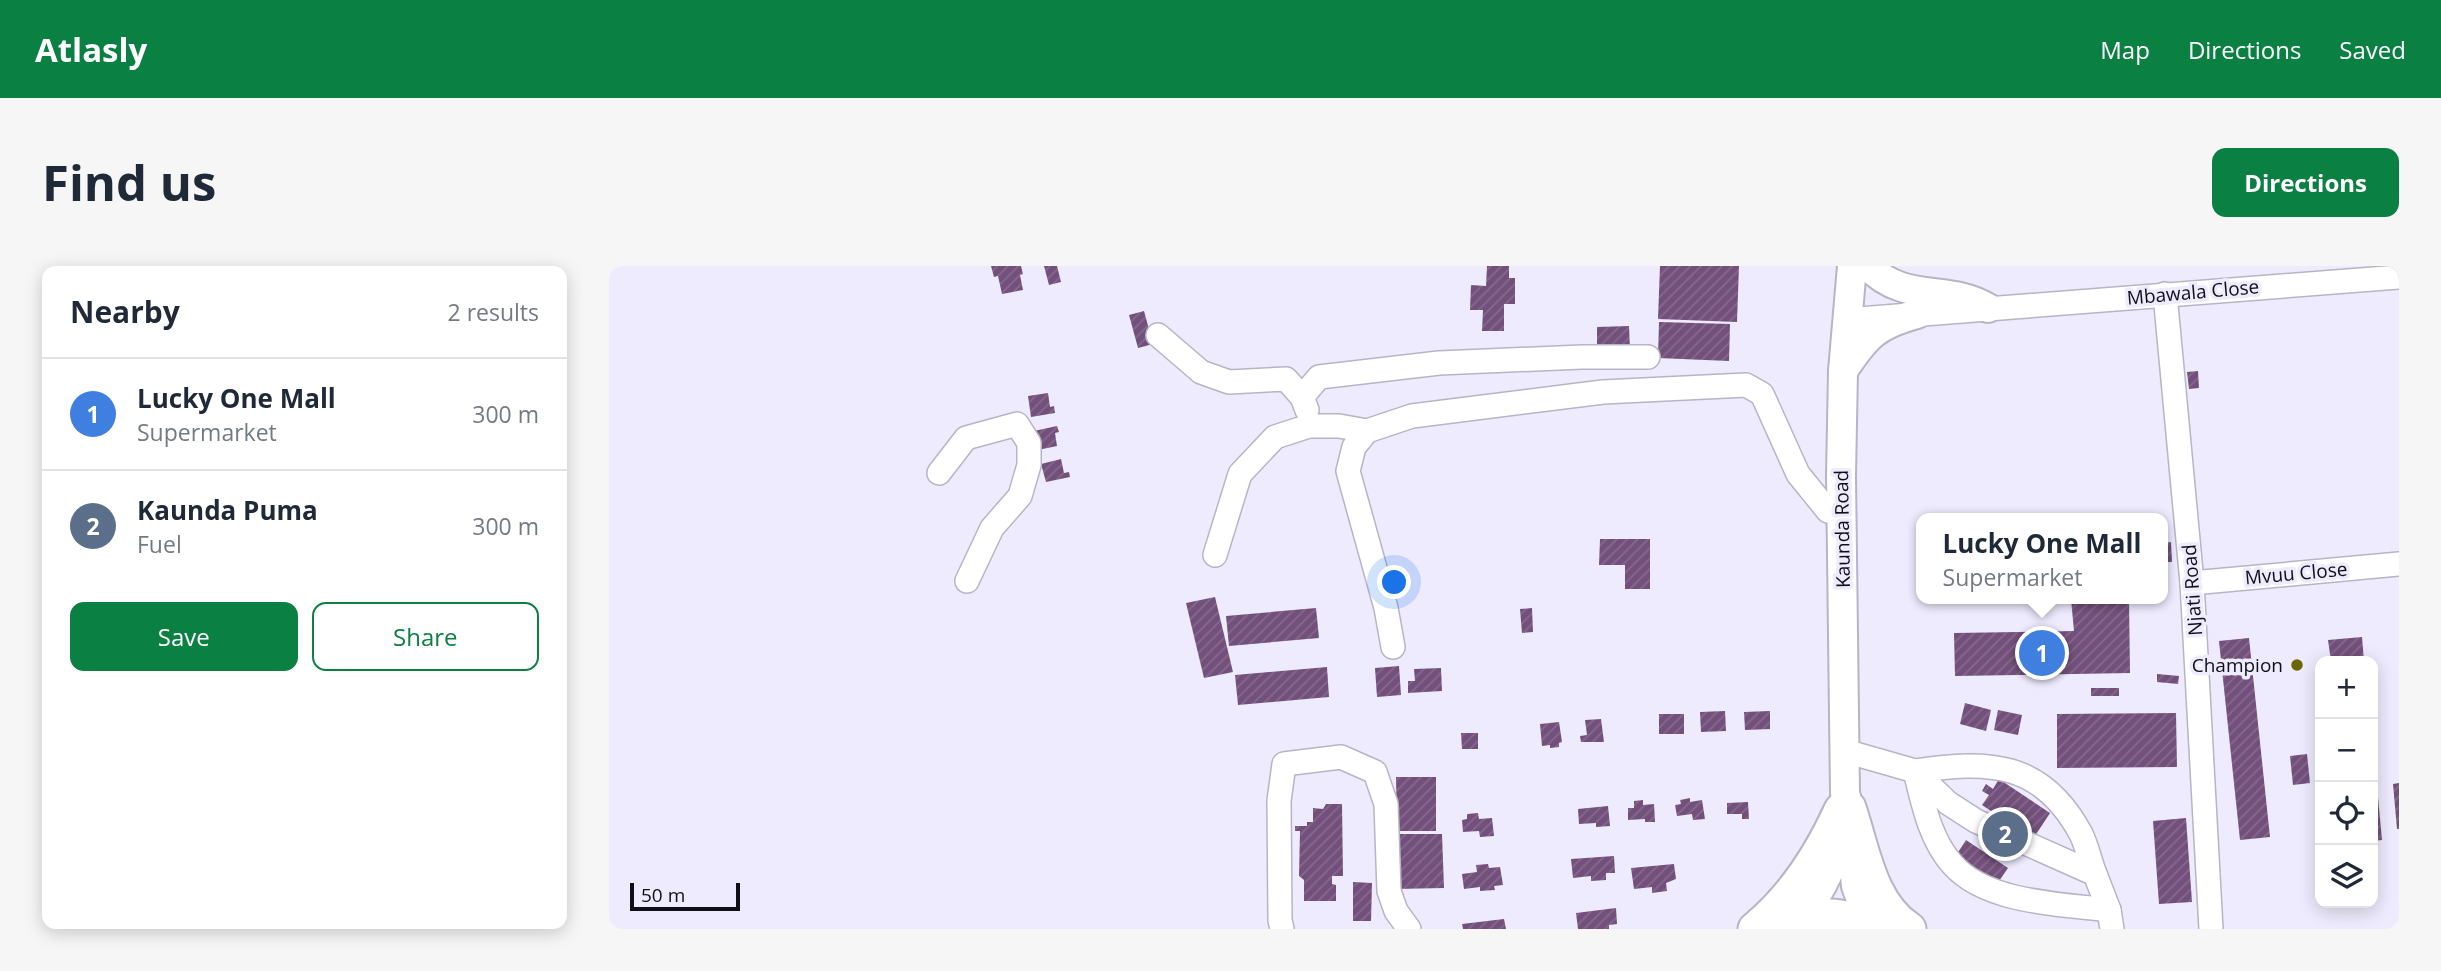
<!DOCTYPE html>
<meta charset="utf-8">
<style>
body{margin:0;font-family:"Open Sans",sans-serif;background:#f6f6f7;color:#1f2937}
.controls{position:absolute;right:21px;bottom:21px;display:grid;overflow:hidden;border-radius:14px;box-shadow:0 4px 18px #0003}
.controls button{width:63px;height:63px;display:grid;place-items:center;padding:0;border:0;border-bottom:2px solid #e0e1e3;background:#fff;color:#1f2937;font:35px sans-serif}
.scale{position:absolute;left:21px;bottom:18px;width:110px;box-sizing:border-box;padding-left:7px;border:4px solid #100f16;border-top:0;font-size:19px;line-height:24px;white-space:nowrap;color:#100f16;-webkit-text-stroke:5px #eeebfe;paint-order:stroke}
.you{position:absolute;left:786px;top:317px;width:24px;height:24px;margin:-18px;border:5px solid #fff;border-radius:50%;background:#1a73e8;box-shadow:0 0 0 10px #1a73e833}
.badge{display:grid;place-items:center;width:46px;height:46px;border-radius:50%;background:#0b8043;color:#fff;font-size:23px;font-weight:700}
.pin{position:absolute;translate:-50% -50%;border:4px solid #fff;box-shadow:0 2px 7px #0006}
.popup{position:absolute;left:1307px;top:247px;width:252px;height:91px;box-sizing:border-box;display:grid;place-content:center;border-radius:14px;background:#fff;filter:drop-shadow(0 2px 5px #0005);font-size:23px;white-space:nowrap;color:#747a83}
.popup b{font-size:26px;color:#1f2937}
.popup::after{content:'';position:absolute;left:50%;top:100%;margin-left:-14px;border:14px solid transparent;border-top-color:#fff}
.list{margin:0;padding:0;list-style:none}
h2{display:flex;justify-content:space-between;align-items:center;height:91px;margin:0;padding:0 28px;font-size:30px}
h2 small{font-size:23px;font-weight:400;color:#747a83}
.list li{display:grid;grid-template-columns:46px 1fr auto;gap:21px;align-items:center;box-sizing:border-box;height:112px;padding:0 28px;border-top:2px solid #e0e1e3}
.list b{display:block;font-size:26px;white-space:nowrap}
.list p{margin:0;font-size:23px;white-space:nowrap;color:#747a83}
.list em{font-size:23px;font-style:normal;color:#747a83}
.actions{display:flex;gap:14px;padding:21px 28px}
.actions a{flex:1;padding:16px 0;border:2px solid #0b8043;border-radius:14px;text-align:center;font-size:24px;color:#0b8043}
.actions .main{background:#0b8043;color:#fff}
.icon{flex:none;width:38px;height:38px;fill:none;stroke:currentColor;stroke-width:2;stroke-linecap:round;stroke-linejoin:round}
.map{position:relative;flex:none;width:1790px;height:663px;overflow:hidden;border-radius:14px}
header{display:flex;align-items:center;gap:42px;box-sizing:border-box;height:98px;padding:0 35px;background:#0b8043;color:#fff}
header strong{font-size:33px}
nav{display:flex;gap:38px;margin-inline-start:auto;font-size:24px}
.intro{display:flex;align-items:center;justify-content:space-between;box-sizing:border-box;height:168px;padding:0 42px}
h1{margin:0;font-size:49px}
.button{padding:18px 32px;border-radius:14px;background:#0b8043;color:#fff;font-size:24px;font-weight:700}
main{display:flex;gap:42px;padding:0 42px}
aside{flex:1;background:#fff;border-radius:14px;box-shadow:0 4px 18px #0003}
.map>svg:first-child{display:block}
.building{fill:url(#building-hatch)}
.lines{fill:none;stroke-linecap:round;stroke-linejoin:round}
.minor-casing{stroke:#b7b4c6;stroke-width:26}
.major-casing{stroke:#b7b4c6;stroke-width:32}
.highway-casing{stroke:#b7b4c6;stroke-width:37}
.minor{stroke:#fff;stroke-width:23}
.major{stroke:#fff;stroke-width:28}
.highway{stroke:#fff;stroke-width:33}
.poi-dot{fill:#6b6700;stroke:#eeebfe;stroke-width:2.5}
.labels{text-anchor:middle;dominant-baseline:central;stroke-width:7;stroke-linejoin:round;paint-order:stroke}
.street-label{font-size:19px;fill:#100f16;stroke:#eeebfe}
.poi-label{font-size:19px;fill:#100f16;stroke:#eeebfe;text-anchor:end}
</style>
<header>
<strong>Atlasly</strong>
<nav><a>Map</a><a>Directions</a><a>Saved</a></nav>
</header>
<div class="intro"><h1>Find us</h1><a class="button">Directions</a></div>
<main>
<aside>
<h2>Nearby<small>2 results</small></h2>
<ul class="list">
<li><span class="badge" style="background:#3f7fe0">1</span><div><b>Lucky One Mall</b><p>Supermarket</p></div><em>300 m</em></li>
<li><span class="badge" style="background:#5c6f8a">2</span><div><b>Kaunda Puma</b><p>Fuel</p></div><em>300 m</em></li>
</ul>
<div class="actions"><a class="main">Save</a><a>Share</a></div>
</aside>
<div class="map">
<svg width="1790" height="663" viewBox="0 0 1790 663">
<defs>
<pattern id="building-hatch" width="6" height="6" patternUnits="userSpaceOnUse" patternTransform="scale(1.75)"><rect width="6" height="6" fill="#73507c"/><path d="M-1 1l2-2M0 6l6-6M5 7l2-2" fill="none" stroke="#846a8b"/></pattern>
</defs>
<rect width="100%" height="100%" fill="#eeebfe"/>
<g class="building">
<polygon points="382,0 412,0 414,8 411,9 414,24 393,28 389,10 385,11"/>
<polygon points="435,0 448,0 452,16 440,19"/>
<polygon points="878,0 900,0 900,12 906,12 906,38 895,38 895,65 873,65 874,44 861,44 862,19 877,20"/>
<polygon points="1051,0 1130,0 1128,56 1049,53"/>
<polygon points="535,45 544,78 529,82 520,49"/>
<polygon points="1050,56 1121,58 1120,95 1049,92"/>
<polygon points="1020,60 1021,84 988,85 988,61"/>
<polygon points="1589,105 1590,122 1580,123 1578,106"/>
<polygon points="439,127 441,141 445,140 446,147 422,151 419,130"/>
<polygon points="448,160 450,166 446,167 448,180 429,184 425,165"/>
<polygon points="452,193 455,207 460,206 461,211 437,216 432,198"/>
<polygon points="991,273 1041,273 1041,323 1016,323 1016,299 990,299"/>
<polygon points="1562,276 1563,296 1554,296 1554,277"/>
<polygon points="606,331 624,406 595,412 577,337"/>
<polygon points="1462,333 1520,333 1521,407 1346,410 1345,367 1465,365"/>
<polygon points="707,342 710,372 620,380 617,350"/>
<polygon points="923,342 924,366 913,367 911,343"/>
<polygon points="1753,371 1755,395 1722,395 1719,374"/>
<polygon points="1640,372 1661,571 1631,574 1610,375"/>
<polygon points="790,400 792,429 768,431 766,402"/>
<polygon points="718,401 720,431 629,439 626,409"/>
<polygon points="832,402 833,425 799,427 799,415 806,415 805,403"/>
<polygon points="1548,408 1570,410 1569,418 1548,416"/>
<rect x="1482" y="422" width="28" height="8"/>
<polygon points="1356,437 1382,444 1377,465 1351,458"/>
<polygon points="1389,444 1413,449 1409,469 1385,464"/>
<polygon points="1116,445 1117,465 1092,466 1091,446"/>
<polygon points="1161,445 1161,463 1136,464 1135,446"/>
<polygon points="1567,447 1568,501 1448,502 1448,448"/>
<rect x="1050" y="448" width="25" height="20"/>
<polygon points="992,453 995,476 972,476 971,470 978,469 976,454"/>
<polygon points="950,456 953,476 950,477 950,481 941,482 941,479 933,480 931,458"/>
<polygon points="852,467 869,467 869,483 853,483"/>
<polygon points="1698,488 1701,517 1684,519 1681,490"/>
<polygon points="1764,499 1766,499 1773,574 1764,575"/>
<polygon points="787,511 827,511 827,565 788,565"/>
<polygon points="1390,513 1441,547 1424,573 1373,539 1380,529 1373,525 1377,518 1384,523"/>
<polygon points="1790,517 1790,563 1788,563 1784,518"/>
<polygon points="1081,532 1081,536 1093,534 1096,553 1084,554 1083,548 1068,550 1066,539 1072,538 1071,534"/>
<polygon points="1034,534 1034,539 1045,538 1046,556 1036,556 1036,553 1019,554 1019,542 1025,542 1025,535"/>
<polygon points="1139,536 1140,553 1133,553 1133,548 1118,548 1118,537"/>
<polygon points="717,538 733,538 734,610 723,610 723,618 727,619 727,635 695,635 695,614 690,610 691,565 686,565 686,560 698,560 698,556 704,556 704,542 714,543"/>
<polygon points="999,540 1001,560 987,561 987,557 970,558 969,543"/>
<polygon points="869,547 870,553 883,552 885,570 871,571 870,565 854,566 853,554 858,553 858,548"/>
<polygon points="1577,552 1583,636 1550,638 1544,555"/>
<polygon points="786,568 833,568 835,622 787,623"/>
<polygon points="1357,574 1399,602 1388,618 1346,591"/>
<polygon points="1005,590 1006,607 997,607 997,614 982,615 982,610 964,612 962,593"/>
<polygon points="879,598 880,602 891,601 894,619 885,620 886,624 871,625 871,621 855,623 853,608 868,606 867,599"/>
<polygon points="1065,598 1067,613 1057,617 1058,625 1043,627 1043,621 1025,623 1022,602"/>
<polygon points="744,616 763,617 762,655 744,655"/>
<polygon points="1007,642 1008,658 1000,659 1000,663 969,663 967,647"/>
<polygon points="895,653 897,663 854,663 853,658"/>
</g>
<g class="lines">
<g class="minor-casing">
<g id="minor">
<polyline points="1556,28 1583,317 1602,663"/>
<polyline points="1237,54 1790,11"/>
<polyline points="549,69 592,106 620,116 677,113 693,131 698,144"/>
<polyline points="693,131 710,111 830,97 973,91 1039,91"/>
<polyline points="758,165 745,181 739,205 777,342 784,381"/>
<polyline points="330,207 357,172 408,158 420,177 420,199 411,230 383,262 358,315"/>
<polyline points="606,289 631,208 666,171 700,160 730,160 758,165 803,150 994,126 1137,119 1153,128 1189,208 1219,245 1233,249"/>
<polyline points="1583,317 1790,298"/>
<polyline points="1236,485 1306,505 1339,537 1367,555 1486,608 1500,644 1503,663"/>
<path d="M1486,608c-5,-13 -8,-28 -14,-40 -39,-73 -93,-74 -166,-63 8,32 15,69 38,94 34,38 108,39 156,45"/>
<polyline points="673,663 671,654 670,535 675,498 732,491 766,506 777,538 780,625 787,645 800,663"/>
</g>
</g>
<g class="major-casing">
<g id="major">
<polyline points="1243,0 1234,105 1232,210 1236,527 1240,542 1247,620 1263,663"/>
<path d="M1259,0c38,39 79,17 120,42"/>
<path d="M1234,105c23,-35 33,-46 74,-57"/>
<path d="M1186,658c24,-28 42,-60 45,-97"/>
</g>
</g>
<g class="highway-casing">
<g id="highway">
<path d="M1240,542c14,41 21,96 60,121"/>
<path d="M1146,663c38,-31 66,-75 86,-119"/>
<path d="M1180,663c25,-18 55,-17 80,0"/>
</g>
</g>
<use href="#minor" class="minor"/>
<use href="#major" class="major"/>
<use href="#highway" class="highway"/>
</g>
<circle class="poi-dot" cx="1688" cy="399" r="7"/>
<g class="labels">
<g class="street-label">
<text transform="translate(1584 26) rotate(-5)">Mbawala Close</text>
<text transform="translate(1233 263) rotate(-91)">Kaunda Road</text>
<text transform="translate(1687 307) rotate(-5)">Mvuu Close</text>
<text transform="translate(1583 324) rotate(-94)">Njati Road</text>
</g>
<g class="poi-label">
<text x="1674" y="399">Champion</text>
</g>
</g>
</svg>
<div class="controls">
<button>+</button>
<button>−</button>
<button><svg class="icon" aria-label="locate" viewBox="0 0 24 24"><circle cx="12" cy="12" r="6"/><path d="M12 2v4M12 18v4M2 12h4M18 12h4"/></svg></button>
<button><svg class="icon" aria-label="layers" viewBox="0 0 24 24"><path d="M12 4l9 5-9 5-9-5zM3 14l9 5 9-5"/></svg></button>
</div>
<div class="scale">50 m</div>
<div class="you"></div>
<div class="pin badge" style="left:1433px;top:387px;background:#3f7fe0">1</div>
<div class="popup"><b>Lucky One Mall</b>Supermarket</div>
<div class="pin badge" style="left:1396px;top:568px;background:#5c6f8a">2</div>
</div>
</main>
